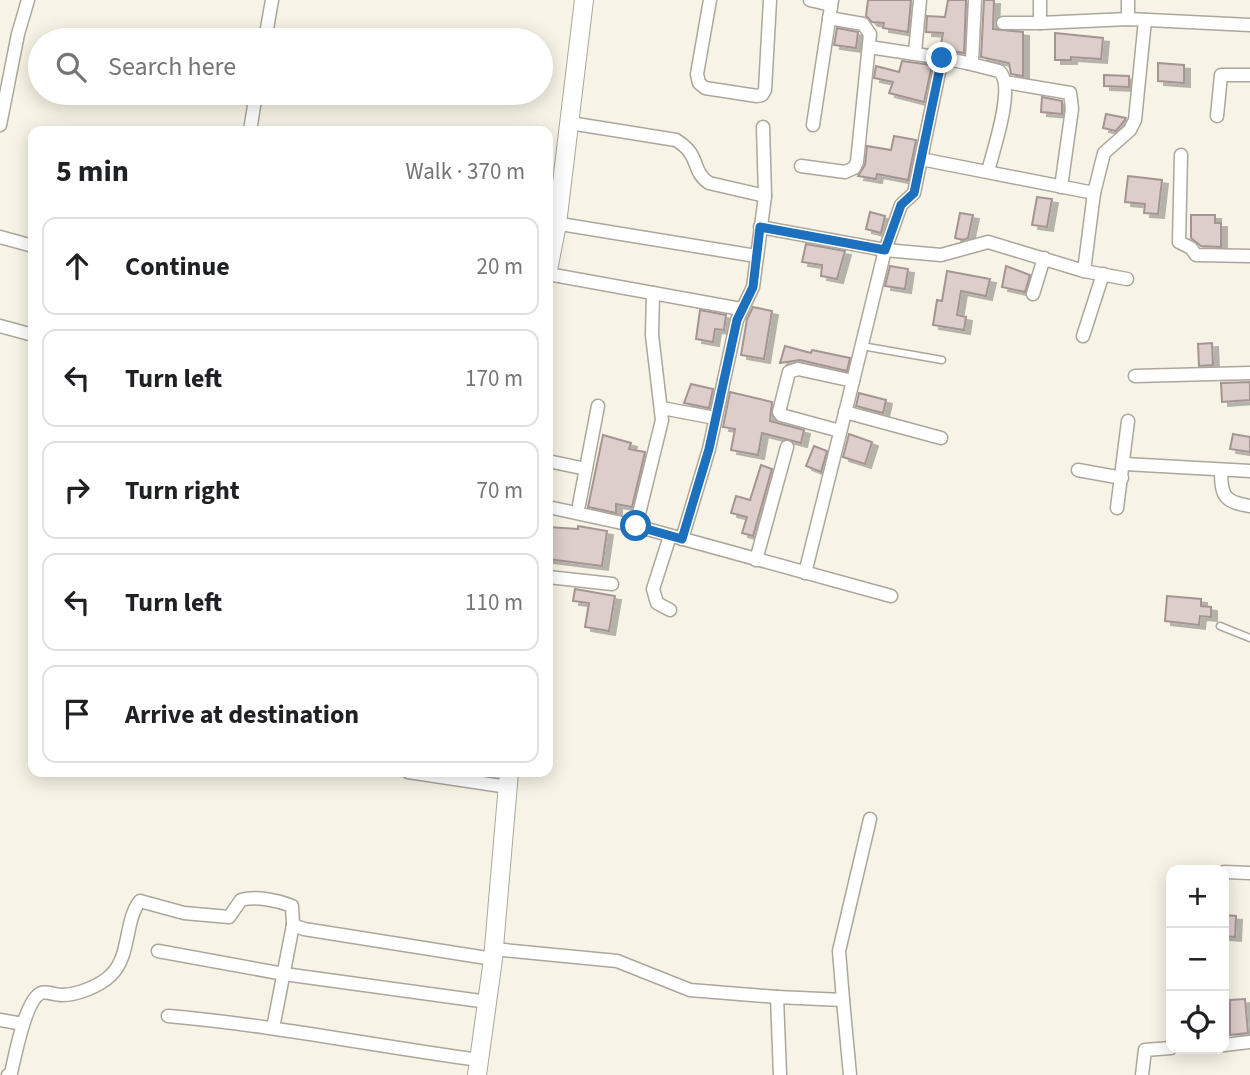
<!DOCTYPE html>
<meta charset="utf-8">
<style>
body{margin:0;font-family:"Source Sans 3",sans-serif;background:#f6f6f6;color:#202124}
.controls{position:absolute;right:21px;bottom:21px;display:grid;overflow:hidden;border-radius:14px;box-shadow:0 4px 18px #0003}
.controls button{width:63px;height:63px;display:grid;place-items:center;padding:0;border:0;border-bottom:2px solid #e0e0e0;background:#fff;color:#202124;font:35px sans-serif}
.stop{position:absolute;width:21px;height:21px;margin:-16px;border:5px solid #1c70be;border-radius:50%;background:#fff}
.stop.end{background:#1c70be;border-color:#fff;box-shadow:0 2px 7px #0008}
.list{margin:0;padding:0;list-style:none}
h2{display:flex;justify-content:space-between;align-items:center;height:91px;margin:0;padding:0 28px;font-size:30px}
h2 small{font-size:23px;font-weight:400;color:#757577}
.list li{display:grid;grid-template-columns:46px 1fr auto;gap:21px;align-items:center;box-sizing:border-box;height:98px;margin:0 14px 14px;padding:0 14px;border:2px solid #e0e0e0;border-radius:14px}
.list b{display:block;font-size:26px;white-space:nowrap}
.list em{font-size:23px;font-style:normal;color:#757577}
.icon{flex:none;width:38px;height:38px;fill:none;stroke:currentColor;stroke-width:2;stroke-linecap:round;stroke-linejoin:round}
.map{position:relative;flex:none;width:1250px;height:1075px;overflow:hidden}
.search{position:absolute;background:#fff;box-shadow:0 4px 18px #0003;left:28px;top:28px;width:525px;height:77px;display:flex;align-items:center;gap:18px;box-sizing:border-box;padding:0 24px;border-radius:38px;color:#757577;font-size:26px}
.panel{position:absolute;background:#fff;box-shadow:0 4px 18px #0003;left:28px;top:126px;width:525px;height:651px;border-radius:14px}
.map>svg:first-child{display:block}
.building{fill:#ddcdcb;stroke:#a49593;stroke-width:2;filter:url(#shadow)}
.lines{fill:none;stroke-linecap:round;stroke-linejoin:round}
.lane-casing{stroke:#aba79b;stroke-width:9}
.street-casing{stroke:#aba79b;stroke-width:15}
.secondary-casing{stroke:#aba79b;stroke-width:20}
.lane{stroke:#fff;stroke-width:6}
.street{stroke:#fff;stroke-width:12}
.secondary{stroke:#fff;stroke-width:18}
.route{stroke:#1c70be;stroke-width:9}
</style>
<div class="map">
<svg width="1250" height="1075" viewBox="0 0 1250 1075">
<defs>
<filter id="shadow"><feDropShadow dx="6" dy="4" stdDeviation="0" flood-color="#0004"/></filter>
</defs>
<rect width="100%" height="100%" fill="#f7f3e6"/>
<g class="building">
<polygon points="868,0 911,0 908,32 883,28 884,23 872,22 866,16"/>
<polygon points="948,0 966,0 964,53 940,49 943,33 926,32 927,16 945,17"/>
<polygon points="984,0 994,0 993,29 1023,32 1023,76 1011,74 1009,63 981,57"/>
<polygon points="837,28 858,32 856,48 834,45"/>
<polygon points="1055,33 1103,38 1101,59 1071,57 1071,60 1055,60"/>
<polygon points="902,61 932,65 924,102 889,93 893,82 874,78 876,66 899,72"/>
<polygon points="1158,63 1184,65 1184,83 1158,81"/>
<polygon points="1104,75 1129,76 1129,87 1104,86"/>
<polygon points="1042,97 1062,101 1062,114 1041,112"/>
<polygon points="1106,114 1126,118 1125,120 1116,131 1103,128"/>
<polygon points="894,136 916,140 908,180 877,174 876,179 858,176 865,165 867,146 891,150"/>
<polygon points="1128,176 1162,180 1158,214 1144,213 1145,204 1125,202"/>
<polygon points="1037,197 1052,199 1047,227 1032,225"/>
<polygon points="870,212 885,216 881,233 866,229"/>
<polygon points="960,213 973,215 968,238 963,240 955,238"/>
<polygon points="1191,215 1215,215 1215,223 1221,223 1221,247 1201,246 1191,238"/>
<polygon points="806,244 845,251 837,279 821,276 822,265 802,262"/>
<polygon points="890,266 908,269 905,289 885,286"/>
<polygon points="1006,266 1030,275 1025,292 1002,287"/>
<polygon points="947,271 990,279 986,296 961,291 957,315 966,317 964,330 933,325 937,300 942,301"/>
<polygon points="753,307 772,311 764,359 741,355 747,319"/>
<polygon points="700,310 726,315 724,330 715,329 713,342 696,339"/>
<polygon points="1212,343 1213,365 1199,366 1198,344"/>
<polygon points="785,346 811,353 812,350 850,358 847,371 800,360 780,363"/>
<polygon points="1250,382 1250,400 1222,402 1221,383"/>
<polygon points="691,384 713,389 709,408 684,403"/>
<polygon points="730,392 772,402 770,421 804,430 801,443 762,433 758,455 731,450 735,429 723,427"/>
<polygon points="859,393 886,400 883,413 856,406"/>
<polygon points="849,434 872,442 865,464 843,457"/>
<polygon points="1233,434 1250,437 1250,452 1230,449"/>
<polygon points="603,435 631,443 629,449 645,452 632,507 616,504 616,513 588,507"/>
<polygon points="814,446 827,451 821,472 806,466"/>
<polygon points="761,465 772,469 753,536 742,533 747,517 731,513 736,496 750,500"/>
<polygon points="578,526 607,531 602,566 548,559 548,527 578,529"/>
<polygon points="575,589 615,596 609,631 585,627 589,603 573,601"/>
<polygon points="1167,596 1201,599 1201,606 1211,607 1211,617 1200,616 1199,625 1165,621"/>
<polygon points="1224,915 1236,916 1235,937 1224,936"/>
<polygon points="1245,999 1248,1033 1230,1035 1230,1000"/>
</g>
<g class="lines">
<g class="lane-casing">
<g id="lane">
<polyline points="862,346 942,360"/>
<polyline points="1220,626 1250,638"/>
</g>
</g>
<g class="street-casing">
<g id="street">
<polyline points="710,0 697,74 699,83 705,88 757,96 762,95 765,90 770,0"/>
<polyline points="810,0 831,5"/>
<polyline points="975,0 972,61 967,63 942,58 921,159 1094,193 1104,153 1130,130 1135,120 1145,20"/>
<polyline points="1040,0 1040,23 1128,19 1250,25"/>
<polyline points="1128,0 1128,19"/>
<polyline points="1003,23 1040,23"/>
<polyline points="265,40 272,0"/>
<polyline points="869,47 942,58"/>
<polyline points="915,52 920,0"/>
<path d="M967,63l32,8c17,14 -6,80 -11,100"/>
<polyline points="1005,82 1070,93 1072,109 1061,187"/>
<polyline points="1217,116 1221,75 1250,75"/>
<path d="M570,123l106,17c26,16 14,30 33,43l56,13"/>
<polyline points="0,125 18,34 28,0"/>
<polyline points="813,125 832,0"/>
<polyline points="250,131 256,93"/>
<polyline points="1181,155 1179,242 1191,248 1196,255 1250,256"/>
<polyline points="801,166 845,172 854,168 857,162 870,34 863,24 829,18"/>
<polyline points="548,222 756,256"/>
<polyline points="760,227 885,250 941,255 988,242 1084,271 1094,193"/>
<polyline points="0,237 33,246"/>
<polyline points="1084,271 1127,279"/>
<polyline points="548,274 741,309"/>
<polyline points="1033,294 1044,258"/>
<polyline points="0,326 33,335"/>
<polyline points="1083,336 1103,274"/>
<polyline points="1135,376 1250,373"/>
<polyline points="662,408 715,418"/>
<polyline points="845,412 941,438"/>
<polyline points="840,431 781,415 779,412 789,372 798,369 853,381 885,250 901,205 914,193 921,159"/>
<polyline points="548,461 586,469"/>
<polyline points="1125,464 1250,471"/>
<polyline points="1078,470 1122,478"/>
<path d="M1221,470c0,26 3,32 29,36"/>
<polyline points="579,505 598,406"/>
<polyline points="548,507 636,526 891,596"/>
<polyline points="1117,508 1128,421"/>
<polyline points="636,526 662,420 652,335 653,293"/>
<polyline points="682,539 709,449 737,320 753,287 765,196 763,127"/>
<polyline points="756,560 787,447"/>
<polyline points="805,573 853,381"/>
<polyline points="548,577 612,584"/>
<polyline points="670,610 657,603 653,589 670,536"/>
<polyline points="408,772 508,787"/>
<polyline points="1224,872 1250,873"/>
<polyline points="493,949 617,961 690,990 777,997"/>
<polyline points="158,951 284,974 488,1002"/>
<polyline points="843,1000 839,951 870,819"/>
<path d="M168,1016c104,9 207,30 311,44"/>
<polyline points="0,1020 23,1024"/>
<polyline points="273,1028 293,925"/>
<polyline points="1224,1045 1250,1042"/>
<path d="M8,1075l3,-2c4,-16 14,-73 30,-80 5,-2 14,2 21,2 15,0 38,-9 49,-20 20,-19 13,-54 29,-74l44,12 45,4 12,-17c15,-4 36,0 51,6l1,19 11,4 189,30"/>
<polyline points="780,1075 777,997 843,1000 850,1075"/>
<polyline points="1142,1075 1145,1050 1171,1048"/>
</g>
</g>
<g class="secondary-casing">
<g id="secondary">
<polyline points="548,270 557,224 584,0"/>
<polyline points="477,1075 493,959 509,772"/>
</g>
</g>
<use href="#lane" class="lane"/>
<use href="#street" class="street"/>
<use href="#secondary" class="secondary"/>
</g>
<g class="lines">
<polyline class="route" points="636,526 682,539 709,449 737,320 753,287 760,227 885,250 901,205 914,193 942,58"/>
</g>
</svg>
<div class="controls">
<button>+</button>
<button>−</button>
<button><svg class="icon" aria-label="locate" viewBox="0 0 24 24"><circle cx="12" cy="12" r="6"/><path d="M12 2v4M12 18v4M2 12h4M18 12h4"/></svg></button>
</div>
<div class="stop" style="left:636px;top:526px"></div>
<div class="stop end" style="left:942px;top:58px"></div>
<div class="search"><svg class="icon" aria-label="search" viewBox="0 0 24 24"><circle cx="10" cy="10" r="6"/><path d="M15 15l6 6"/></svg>Search here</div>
<section class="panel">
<h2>5 min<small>Walk · 370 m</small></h2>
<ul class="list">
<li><svg class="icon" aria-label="ahead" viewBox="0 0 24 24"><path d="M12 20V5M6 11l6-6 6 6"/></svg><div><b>Continue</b></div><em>20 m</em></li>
<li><svg class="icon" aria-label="left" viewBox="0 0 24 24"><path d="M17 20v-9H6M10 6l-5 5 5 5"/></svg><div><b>Turn left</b></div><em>170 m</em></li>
<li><svg class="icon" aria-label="right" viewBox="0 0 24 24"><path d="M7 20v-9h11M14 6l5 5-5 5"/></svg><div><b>Turn right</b></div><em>70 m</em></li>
<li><svg class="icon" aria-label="left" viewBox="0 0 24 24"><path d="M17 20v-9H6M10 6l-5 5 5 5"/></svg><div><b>Turn left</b></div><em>110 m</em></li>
<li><svg class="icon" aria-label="arrive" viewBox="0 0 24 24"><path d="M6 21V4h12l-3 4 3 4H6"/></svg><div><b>Arrive at destination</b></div></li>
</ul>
</section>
</div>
